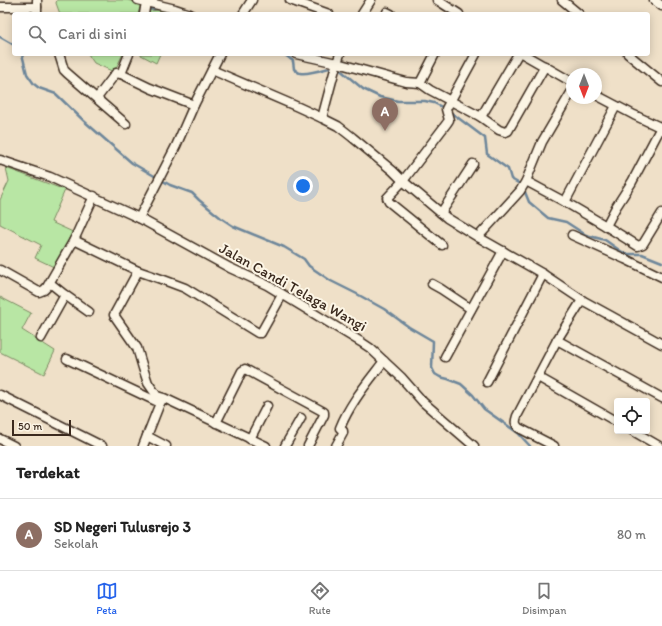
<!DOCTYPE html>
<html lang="id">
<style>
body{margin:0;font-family:Itim,sans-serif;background:#f2f2f2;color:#222}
.controls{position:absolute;right:12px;bottom:12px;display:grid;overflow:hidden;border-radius:4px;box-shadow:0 2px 10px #0003}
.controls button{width:36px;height:36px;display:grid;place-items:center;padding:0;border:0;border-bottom:1px solid #e0e0e0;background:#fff;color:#222;font:20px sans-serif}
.compass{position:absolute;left:566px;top:68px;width:36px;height:36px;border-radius:50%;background:#fff;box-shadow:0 2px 10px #0003;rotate:180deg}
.scale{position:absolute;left:12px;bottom:10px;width:59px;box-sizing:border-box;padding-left:4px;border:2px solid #3b2a1e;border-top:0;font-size:11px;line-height:14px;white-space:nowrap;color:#3b2a1e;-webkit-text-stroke:3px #fcf5e5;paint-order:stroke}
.you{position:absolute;left:303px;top:186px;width:14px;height:14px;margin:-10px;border:3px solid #fff;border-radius:50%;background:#1a73e8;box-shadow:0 0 0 6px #1a73e833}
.badge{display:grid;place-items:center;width:26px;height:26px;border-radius:50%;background:#2563eb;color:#fff;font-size:13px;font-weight:700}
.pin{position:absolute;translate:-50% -33px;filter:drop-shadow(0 1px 2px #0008)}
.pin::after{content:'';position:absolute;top:21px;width:14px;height:12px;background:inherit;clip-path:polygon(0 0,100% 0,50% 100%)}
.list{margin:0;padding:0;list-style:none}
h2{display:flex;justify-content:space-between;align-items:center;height:52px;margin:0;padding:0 16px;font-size:17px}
h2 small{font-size:13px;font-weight:400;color:#767676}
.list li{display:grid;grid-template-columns:26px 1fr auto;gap:12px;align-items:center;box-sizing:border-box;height:72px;padding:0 16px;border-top:1px solid #e0e0e0}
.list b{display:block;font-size:15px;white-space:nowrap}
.list p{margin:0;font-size:13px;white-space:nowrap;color:#767676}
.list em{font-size:13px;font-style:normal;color:#767676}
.icon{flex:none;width:22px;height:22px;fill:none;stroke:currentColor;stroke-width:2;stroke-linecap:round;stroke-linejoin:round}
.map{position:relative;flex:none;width:662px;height:446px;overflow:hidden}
.search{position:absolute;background:#fff;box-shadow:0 2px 10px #0003;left:12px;right:12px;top:12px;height:44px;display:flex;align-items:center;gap:10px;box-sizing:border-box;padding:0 14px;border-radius:4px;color:#767676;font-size:15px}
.sheet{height:124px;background:#fff}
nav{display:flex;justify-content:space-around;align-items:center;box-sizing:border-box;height:56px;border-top:1px solid #e0e0e0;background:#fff;font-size:11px;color:#767676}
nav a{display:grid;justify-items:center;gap:2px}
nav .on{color:#2563eb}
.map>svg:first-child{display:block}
.green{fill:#b8e6a4;stroke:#7a8861}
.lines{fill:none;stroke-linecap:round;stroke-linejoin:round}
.stream{stroke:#6d869a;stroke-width:2.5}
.minor-casing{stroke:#3b2a1e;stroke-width:11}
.minor{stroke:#fcf5e5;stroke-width:8}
.labels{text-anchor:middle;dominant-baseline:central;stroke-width:4;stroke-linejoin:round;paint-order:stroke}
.street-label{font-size:15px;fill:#3b2a1e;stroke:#fcf5e5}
</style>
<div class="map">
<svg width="662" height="446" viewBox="0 0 662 446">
<rect width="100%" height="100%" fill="#efe0c8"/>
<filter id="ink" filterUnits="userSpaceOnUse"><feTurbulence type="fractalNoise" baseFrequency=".025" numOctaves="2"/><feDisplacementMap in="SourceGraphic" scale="8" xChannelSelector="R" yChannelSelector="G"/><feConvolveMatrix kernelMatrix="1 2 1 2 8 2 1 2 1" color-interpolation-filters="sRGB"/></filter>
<g filter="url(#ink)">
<g class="green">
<polygon points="57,0 127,0 141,4 138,14 60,14 56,3"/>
<polygon points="162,10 176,14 146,14 147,11"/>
<polygon points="88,54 123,54 114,72 94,63"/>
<polygon points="141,54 160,54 156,63 141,55"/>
<polygon points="6,168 65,190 51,222 75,233 56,268 35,258 41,245 0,224 0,200 9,181"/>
<polygon points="0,297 31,313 22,330 55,351 44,374 0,352"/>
</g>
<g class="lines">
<g class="stream">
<polyline points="147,10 158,8"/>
<polyline points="0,37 14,45"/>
<polyline points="22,54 27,74 34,84 39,88 56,94 84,121 132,163 170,185 192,193 199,200 221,218 233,226 284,247 304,259 309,266 331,281 357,294 384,309 409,327 433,341 432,368 435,374 440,377 448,379 461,384 473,395 484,409 518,433 530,446"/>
<path d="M284,54l9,7 1,8c1,1 5,4 6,4 7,2 25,-4 33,-6"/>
<polyline points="338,68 363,89 380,97 398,101 425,101 434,103 444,108"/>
<polyline points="449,111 485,138 487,154 508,169 511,179 520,184"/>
<polyline points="525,192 529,202 548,218 566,222 586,235 605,240 622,252 627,254 642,254 662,262"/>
</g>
<g class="minor-casing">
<g id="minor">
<polyline points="37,0 37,14"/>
<polyline points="138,0 175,9 190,14"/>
<polyline points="290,0 329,14"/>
<polyline points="437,0 459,14"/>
<polyline points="562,0 579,14"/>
<polyline points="654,0 662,6"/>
<polyline points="0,7 37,7"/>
<polyline points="387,12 391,14"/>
<polyline points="144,14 146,2"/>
<polyline points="243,14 252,0"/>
<polyline points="362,14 371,0"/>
<polyline points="59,54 64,70 67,73 126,124"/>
<polyline points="296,54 337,63 406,82 420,83 430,90 481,117 499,130 505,132 508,131 545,66"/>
<polyline points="523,54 572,82"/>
<polyline points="628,54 662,82"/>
<polyline points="212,70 298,107 322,118 338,126 352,137 393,171 403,181 447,218 478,237 543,274 582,300 662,344"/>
<polyline points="121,74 150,88 194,105"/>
<polyline points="420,83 435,54"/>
<polyline points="596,95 634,115 662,128"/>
<polyline points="97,98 116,73 121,74 129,54"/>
<polyline points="481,117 518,54"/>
<polyline points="322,118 335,69 340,54"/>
<polyline points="661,127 632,182 616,207 606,226 638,246 643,244 662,213"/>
<polyline points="0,160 50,177 139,218 230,268 267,285 361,342 370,348 401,377 423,402 474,446"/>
<polyline points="526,181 565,202 606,226"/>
<polyline points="565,202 616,106"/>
<polyline points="441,213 473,164"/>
<polyline points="139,218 176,146 194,105 220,54"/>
<polyline points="572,235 625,259 662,277"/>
<polyline points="478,237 520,191 526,181 542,142 572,91"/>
<polyline points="74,240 138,271 161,279 185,288 258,333 261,333 262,331 282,295"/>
<polyline points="442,245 389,202 387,198 403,181 447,123 449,120 446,109 476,54"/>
<polyline points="0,270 39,292 44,290 47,287 74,240 94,196"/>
<polyline points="138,271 114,315 137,348 143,368 148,383 157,396 164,398 266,446"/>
<polyline points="50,283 65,295 89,312"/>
<polyline points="432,284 441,289 471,309"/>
<polyline points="41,338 65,295"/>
<polyline points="557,340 662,398"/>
<polyline points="445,357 503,251"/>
<polyline points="67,359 160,403"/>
<polyline points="538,377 617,422"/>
<polyline points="487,382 543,274"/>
<polyline points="0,395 102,446"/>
<polyline points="216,423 242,371 245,369 324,412 324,415 308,446"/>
<polyline points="633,431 659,446"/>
<polyline points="147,436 166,446"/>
<polyline points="0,439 14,446"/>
<polyline points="250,439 267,406"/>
<polyline points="143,446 160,403 162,400"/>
<polyline points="285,446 301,418"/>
<path d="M336,446l7,-13v-2l-3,-3c10,-25 28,-46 44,-67"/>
<path d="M554,446l-35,-18c-4,-4 -4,-6 -2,-12l40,-76 25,-40"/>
</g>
</g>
<use href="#minor" class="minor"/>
</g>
</g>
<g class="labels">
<g class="street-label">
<text transform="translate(293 287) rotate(29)">Jalan Candi Telaga Wangi</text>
</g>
</g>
</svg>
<div class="controls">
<button><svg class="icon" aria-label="locate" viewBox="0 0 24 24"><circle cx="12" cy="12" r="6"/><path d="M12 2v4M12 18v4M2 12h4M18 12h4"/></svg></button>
</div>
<svg class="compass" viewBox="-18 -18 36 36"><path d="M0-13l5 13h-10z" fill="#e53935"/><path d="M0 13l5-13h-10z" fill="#767676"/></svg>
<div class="scale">50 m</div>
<div class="you"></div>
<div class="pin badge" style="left:385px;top:131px;background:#8d6e63">A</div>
<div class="search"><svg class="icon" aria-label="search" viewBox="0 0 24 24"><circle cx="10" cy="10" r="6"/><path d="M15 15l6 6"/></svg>Cari di sini</div>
</div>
<section class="sheet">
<h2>Terdekat<small></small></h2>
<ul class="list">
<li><span class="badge" style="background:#8d6e63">A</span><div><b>SD Negeri Tulusrejo 3</b><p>Sekolah</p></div><em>80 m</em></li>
</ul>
</section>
<nav>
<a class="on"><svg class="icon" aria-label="map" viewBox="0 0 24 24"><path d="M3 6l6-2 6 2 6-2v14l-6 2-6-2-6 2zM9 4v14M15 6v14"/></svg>Peta</a>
<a><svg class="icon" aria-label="directions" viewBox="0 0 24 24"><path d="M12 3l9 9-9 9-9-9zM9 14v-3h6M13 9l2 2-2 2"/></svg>Rute</a>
<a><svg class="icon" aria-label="saved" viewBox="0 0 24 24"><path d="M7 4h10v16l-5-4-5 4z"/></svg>Disimpan</a>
</nav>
